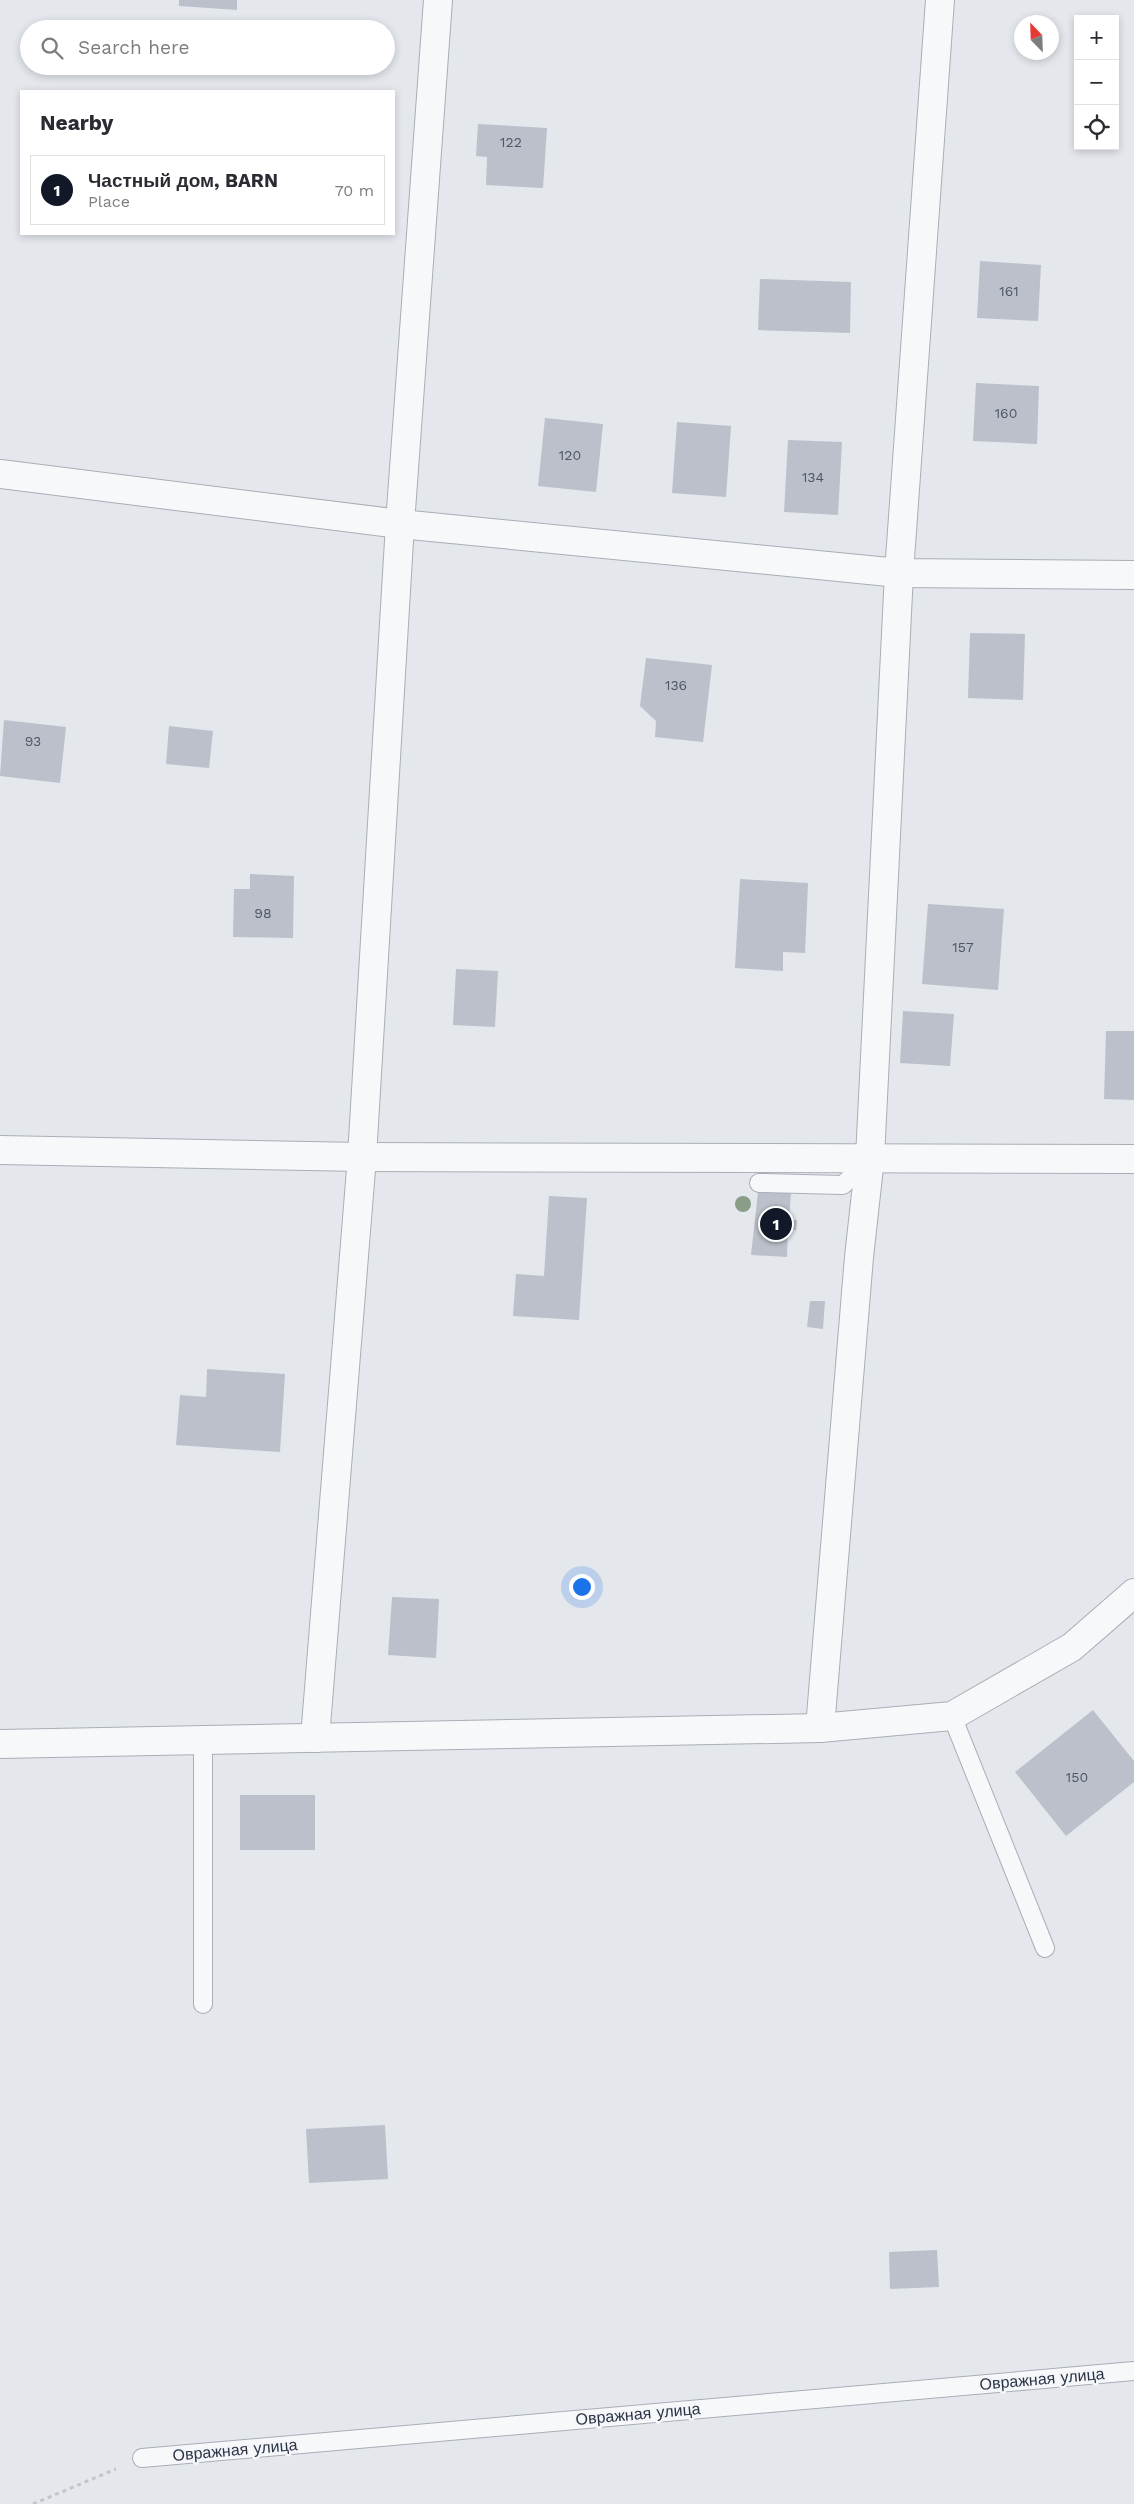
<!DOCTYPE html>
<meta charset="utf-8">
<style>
body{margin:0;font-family:"Work Sans",sans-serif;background:#f2f2f3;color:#2b2b33}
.controls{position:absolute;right:15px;top:15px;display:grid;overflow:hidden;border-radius:0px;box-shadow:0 2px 8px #0003}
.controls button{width:45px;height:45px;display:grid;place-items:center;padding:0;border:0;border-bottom:1px solid #e1e1e2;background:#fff;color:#2b2b33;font:25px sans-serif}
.compass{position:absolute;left:1014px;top:15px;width:45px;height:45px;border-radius:50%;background:#fff;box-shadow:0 2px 8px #0003;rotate:337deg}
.you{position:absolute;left:581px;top:1586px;width:18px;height:18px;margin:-12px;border:4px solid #fff;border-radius:50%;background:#1a73e8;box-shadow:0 0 0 8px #1a73e833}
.badge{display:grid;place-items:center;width:32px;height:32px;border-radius:50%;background:#111827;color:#fff;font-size:16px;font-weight:700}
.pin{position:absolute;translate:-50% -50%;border:2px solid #fff;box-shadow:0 1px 5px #0006}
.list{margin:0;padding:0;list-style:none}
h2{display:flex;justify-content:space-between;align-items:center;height:65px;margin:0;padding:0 20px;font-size:21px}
h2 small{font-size:16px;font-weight:400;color:#7c7c81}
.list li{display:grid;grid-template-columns:32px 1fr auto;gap:15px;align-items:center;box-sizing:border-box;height:70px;margin:0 10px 10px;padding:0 10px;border:1px solid #e1e1e2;border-radius:0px}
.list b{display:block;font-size:19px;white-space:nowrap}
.list p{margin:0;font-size:16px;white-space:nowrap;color:#7c7c81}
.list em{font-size:16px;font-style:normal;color:#7c7c81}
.icon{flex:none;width:28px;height:28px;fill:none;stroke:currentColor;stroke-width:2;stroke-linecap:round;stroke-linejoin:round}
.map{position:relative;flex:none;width:1134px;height:2504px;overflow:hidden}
.search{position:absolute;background:#fff;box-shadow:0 2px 8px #0003;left:20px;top:20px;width:375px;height:55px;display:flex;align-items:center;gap:12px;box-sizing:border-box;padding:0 18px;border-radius:28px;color:#7c7c81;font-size:19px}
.panel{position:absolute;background:#fff;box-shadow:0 2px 8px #0003;left:20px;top:90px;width:375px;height:145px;border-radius:0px}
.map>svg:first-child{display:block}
.building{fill:#bbc0ca}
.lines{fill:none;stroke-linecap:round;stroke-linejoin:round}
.service-casing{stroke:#a9aeb7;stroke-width:20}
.minor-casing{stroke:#a9aeb7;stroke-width:30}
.path{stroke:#c2c5cb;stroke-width:3;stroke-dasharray:4 4;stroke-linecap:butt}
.service{stroke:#f7f8fa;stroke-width:18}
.minor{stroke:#f7f8fa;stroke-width:28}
.tree{fill:#899d89}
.labels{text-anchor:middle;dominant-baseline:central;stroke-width:5;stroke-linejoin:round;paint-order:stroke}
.number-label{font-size:14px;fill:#4f5766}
.street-label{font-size:16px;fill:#2b3445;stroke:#f4f6f9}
</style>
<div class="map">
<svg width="1134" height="2504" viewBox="0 0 1134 2504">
<rect width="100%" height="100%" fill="#e4e7ec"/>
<g class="building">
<polygon points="179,0 237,0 237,10 179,6"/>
<polygon points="478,124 547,128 543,188 486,185 487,157 476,156"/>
<polygon points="980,261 1041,265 1038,321 977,318"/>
<polygon points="760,279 851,282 850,333 758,330"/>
<polygon points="976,383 1039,386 1037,444 973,441"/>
<polygon points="545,418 603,424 596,492 538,486"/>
<polygon points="677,422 731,426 726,497 672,493"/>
<polygon points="788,440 842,442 838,515 784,512"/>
<polygon points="970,633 1025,634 1023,700 968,698"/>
<polygon points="646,658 712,665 703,742 655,737 656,721 640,706"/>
<polygon points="4,720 66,727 60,783 0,776"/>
<polygon points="169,726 213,731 209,768 166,764"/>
<polygon points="250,874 294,876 293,938 233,937 234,889 250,889"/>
<polygon points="740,879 808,883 805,953 783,952 783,971 735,968"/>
<polygon points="928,904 1004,909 998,990 922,984"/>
<polygon points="456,969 498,971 495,1027 453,1025"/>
<polygon points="903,1011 954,1014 950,1066 900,1063"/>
<polygon points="1106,1031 1134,1031 1134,1100 1104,1099"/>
<polygon points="758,1192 791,1193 789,1220 797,1220 796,1230 788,1229 787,1257 751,1255"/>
<polygon points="549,1196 587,1198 579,1320 513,1316 516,1274 544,1276"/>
<polygon points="810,1301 825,1301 823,1329 807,1327"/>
<polygon points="207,1369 285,1374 280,1452 176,1445 180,1395 206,1397"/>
<polygon points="392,1597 439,1599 436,1658 388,1655"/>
<polygon points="1093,1710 1134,1761 1134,1782 1066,1836 1015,1772"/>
<rect x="240" y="1795" width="75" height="55"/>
<polygon points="385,2125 388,2179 309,2183 306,2129"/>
<polygon points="937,2250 939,2287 890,2289 889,2252"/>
</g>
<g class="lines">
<g class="service-casing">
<g id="service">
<polyline points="759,1183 843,1185 870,1158"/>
<polyline points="952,1716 1045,1948"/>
<polyline points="203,2004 203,1741"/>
<polyline points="142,2458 1134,2371"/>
</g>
</g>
<g class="minor-casing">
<g id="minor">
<polyline points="0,474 400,524 899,573 1134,575"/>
<polyline points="0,1150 362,1157 1134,1159"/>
<polyline points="820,1728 859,1257 870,1158 899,573 940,0"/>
<polyline points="315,1738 362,1157 400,524 438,0"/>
<polyline points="0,1744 820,1728 952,1716 1072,1647 1134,1593"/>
</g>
</g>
<polyline class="path" points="33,2504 116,2469"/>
<use href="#service" class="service"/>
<use href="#minor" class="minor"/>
</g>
<circle class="tree" cx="743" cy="1204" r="8"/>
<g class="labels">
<g class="number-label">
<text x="511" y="142">122</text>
<text x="1009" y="291">161</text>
<text x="1006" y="413">160</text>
<text x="570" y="455">120</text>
<text x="813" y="477">134</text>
<text x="676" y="685">136</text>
<text x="33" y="741">93</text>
<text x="263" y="913">98</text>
<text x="963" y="947">157</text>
<text x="1077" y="1777">150</text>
</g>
<g class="street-label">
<text transform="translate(1042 2379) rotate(-5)">Овражная улица</text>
<text transform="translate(638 2414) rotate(-5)">Овражная улица</text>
<text transform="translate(235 2450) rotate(-5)">Овражная улица</text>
</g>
</g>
</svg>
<div class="controls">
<button>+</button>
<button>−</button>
<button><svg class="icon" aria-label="locate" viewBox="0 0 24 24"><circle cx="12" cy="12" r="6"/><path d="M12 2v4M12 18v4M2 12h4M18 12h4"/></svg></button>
</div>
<svg class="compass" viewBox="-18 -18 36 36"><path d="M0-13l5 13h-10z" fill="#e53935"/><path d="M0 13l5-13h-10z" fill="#7c7c81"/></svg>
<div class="you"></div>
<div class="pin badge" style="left:776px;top:1224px">1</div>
<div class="search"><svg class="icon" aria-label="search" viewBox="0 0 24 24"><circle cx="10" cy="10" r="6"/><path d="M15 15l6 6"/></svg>Search here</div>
<section class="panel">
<h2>Nearby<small></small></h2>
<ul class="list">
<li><span class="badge">1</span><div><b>Частный дом, BARN</b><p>Place</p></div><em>70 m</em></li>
</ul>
</section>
</div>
